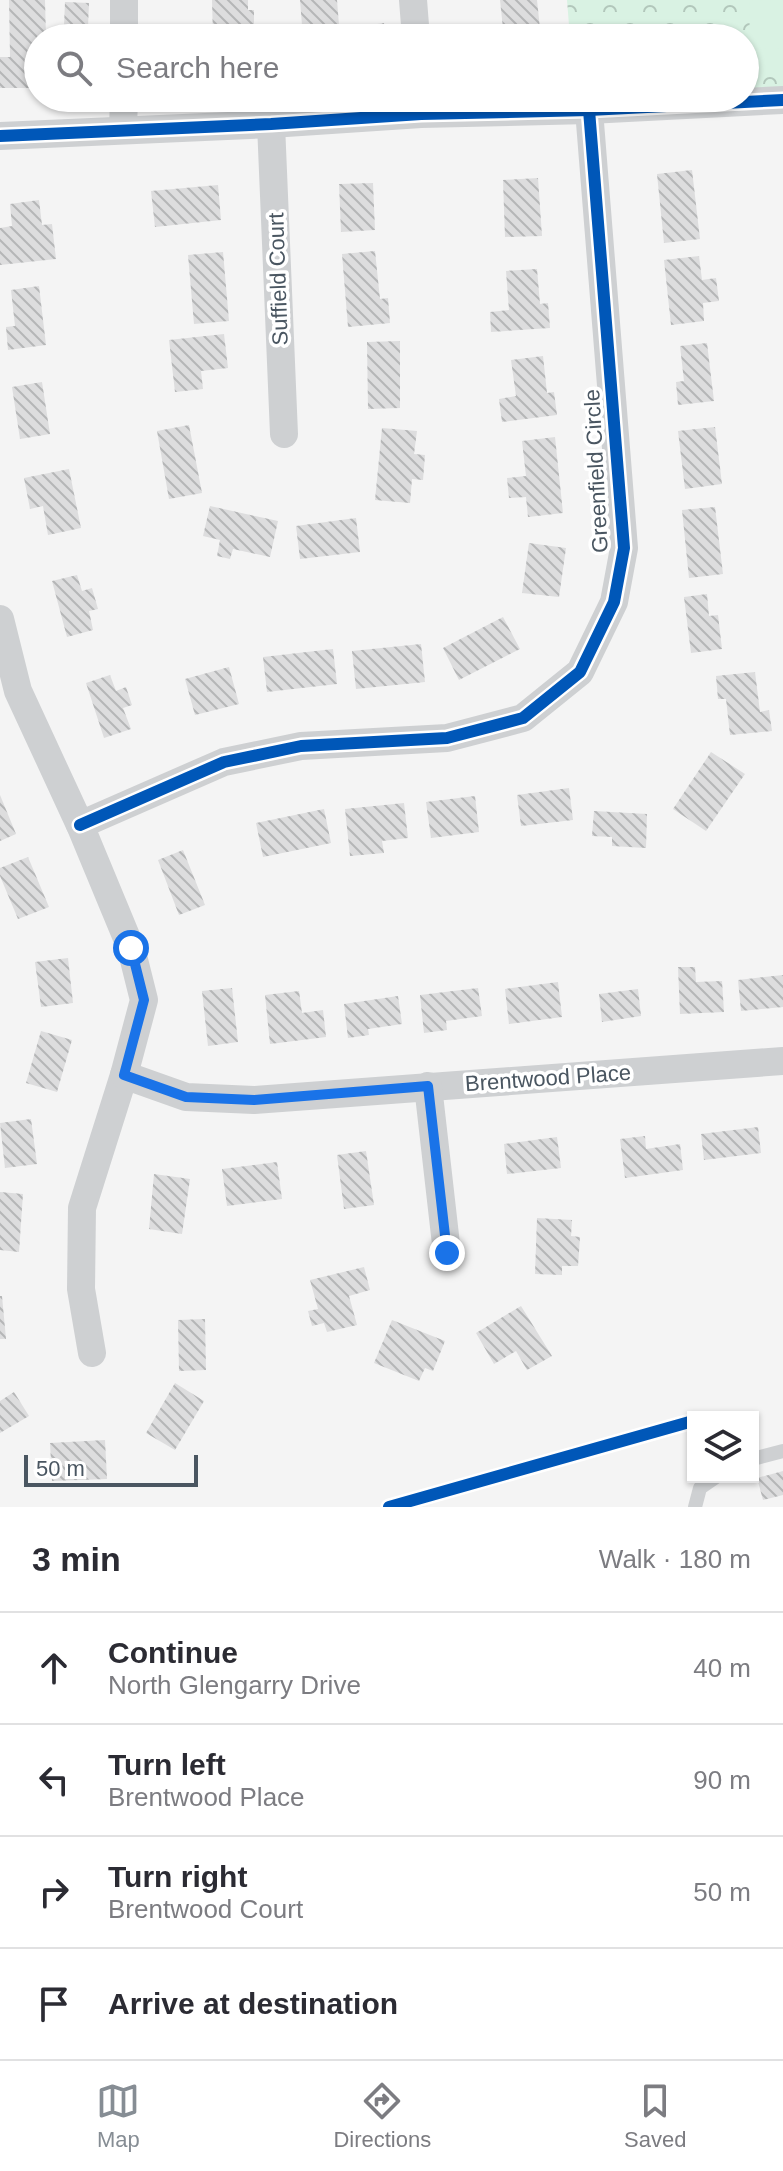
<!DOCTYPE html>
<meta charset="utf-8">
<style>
body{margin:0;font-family:Arial,sans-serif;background:#f2f2f3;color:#2b2b33}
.controls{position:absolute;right:24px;bottom:24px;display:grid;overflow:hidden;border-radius:0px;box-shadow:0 2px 6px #0004}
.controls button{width:72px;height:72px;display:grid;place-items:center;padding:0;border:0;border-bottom:2px solid #e1e1e2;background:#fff;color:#2b2b33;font:40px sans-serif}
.scale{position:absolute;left:24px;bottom:20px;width:174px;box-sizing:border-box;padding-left:8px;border:4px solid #4a5661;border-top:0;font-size:22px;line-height:28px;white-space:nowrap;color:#4a5661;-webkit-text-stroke:6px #fff;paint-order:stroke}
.stop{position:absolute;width:24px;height:24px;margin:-18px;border:6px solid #1a73e8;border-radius:50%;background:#fff}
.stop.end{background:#1a73e8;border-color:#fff;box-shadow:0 2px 8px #0008}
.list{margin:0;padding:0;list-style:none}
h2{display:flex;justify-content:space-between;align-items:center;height:104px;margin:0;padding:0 32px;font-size:34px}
h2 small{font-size:26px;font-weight:400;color:#7c7c81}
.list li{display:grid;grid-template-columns:52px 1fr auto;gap:24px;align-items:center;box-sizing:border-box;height:112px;padding:0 32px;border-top:2px solid #e1e1e2}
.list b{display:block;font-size:30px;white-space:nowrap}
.list p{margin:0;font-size:26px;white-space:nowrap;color:#7c7c81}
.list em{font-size:26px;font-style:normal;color:#7c7c81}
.icon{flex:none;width:44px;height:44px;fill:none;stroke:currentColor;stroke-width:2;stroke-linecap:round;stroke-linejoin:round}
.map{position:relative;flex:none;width:783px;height:1507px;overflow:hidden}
.search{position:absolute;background:#fff;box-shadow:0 2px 6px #0004;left:24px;right:24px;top:24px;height:88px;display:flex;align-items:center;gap:20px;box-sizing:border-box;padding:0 28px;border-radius:44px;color:#7c7c81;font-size:30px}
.sheet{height:552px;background:#fff}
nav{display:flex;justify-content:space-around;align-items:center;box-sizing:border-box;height:112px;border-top:2px solid #e1e1e2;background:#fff;font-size:22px;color:#7c7c81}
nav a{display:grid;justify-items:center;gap:4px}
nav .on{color:#868d94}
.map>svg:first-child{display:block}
.park{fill:url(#park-crowns)}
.pitch{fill:#d9f2e3}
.building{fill:url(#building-back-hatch)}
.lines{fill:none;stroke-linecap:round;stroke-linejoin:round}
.service{stroke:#ced0d2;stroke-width:14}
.minor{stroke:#ced0d2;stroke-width:28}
.cycleway-casing{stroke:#fff;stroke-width:17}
.cycleway{stroke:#0057b8;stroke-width:12}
.route{stroke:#1a73e8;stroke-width:10}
.labels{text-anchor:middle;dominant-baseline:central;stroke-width:7;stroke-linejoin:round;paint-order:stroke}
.street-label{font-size:22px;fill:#4a5661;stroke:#fff}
</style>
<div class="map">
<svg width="783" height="1507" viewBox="0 0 783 1507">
<defs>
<pattern id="park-crowns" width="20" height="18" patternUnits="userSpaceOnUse" patternTransform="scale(2)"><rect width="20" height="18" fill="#d9f2e3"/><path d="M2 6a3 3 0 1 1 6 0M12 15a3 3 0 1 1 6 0" fill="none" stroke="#b2c7bb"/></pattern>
<pattern id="building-back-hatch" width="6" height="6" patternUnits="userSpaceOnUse" patternTransform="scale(2)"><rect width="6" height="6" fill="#ddddde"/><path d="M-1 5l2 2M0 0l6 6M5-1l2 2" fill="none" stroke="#b5b6b7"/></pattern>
</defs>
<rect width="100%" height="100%" fill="#f4f4f4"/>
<polygon class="park" points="567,0 783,0 783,90 745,92 745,38 570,38"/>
<polygon class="pitch" points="772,0 783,0 779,1 783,1 783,49 749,48 750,1"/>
<g class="building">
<polygon points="9,0 45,0 46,38 38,38 38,88 0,88 0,57 10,57"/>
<polygon points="212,0 248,0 248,10 254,10 254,38 213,38"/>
<polygon points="300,0 337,0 340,38 303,38"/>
<polygon points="500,0 537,0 541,38 504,38"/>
<polygon points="65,2 89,3 88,27 64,26"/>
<polygon points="384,23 386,38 359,38 357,27"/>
<polygon points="480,24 482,38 455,38 453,27"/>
<polygon points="692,170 700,239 664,243 657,174"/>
<polygon points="538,178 542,236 505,237 503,180"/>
<polygon points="373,183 375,230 341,232 339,184"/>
<polygon points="218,185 221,220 155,227 151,191"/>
<polygon points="39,200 42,225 52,224 56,259 0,265 0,228 12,226 10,204"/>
<polygon points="375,251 380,299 388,298 390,323 348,327 342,254"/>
<polygon points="223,252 229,321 194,324 188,255"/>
<polygon points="699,256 702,280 716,278 719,301 703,303 704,321 671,325 664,260"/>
<polygon points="537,269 540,304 548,303 550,328 491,332 490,312 509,310 506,271"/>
<polygon points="39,286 46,345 8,350 6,327 15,326 11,290"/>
<polygon points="224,334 228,368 201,371 203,389 175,392 169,340"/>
<polygon points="400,341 400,408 368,409 367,342"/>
<polygon points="707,343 714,401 678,405 676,382 684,381 680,346"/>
<polygon points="543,356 547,393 554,392 557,415 502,422 499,399 516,396 511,360"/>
<polygon points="42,382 50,434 20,439 12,387"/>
<polygon points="189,425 202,493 169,499 157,431"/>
<polygon points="715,427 722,484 685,489 678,431"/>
<polygon points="382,428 417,431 414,454 425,455 423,480 412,479 410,503 375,500"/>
<polygon points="555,437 563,513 528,517 526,497 509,498 507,478 526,476 522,441"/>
<polygon points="69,469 81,528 48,535 43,506 30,509 24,478"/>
<polygon points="210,506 278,521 270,557 233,549 230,559 217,556 220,540 203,536"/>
<polygon points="715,507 723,574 689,578 682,510"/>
<polygon points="356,518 360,552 300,559 296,526"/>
<polygon points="529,543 566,548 559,597 522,593"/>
<polygon points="77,575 82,591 92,588 98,609 89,611 93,630 67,637 52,581"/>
<polygon points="707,594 709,616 718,615 722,649 691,653 684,597"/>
<polygon points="503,617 520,649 459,680 443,648"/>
<polygon points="421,644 425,682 356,689 352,651"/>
<polygon points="333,649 337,684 267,692 263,657"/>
<polygon points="229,667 239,704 195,715 185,679"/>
<polygon points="755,672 760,712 769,710 772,731 730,735 726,699 718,699 716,676"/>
<polygon points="110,675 116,691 126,687 132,705 123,708 131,729 104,738 86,683"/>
<polygon points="711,752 745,774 706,831 673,809"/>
<polygon points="569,788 573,820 521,826 517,795"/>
<polygon points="0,795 16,834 0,841"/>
<polygon points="475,796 479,832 431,838 426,802"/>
<polygon points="404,803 408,838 382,841 384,853 350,856 345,809"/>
<polygon points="324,809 331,843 263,857 256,823"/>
<polygon points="594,811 647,814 646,848 612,846 612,837 592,836"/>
<polygon points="183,850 205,905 179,915 158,860"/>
<polygon points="28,857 49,907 18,919 0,876 0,868"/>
<polygon points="68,958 73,1003 41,1007 35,962"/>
<polygon points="678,967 695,967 696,982 722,981 724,1012 680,1014"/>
<polygon points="783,975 783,1007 741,1011 738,980"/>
<polygon points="558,982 562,1017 509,1024 505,989"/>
<polygon points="232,988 238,1042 208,1046 202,991"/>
<polygon points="478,988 482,1016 446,1021 447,1030 424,1033 420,995"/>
<polygon points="638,989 641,1016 602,1022 599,994"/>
<polygon points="299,991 302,1013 323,1010 326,1037 270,1044 265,995"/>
<polygon points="398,996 402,1024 368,1029 369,1035 348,1038 344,1004"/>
<polygon points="41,1031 72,1040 57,1092 26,1083"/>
<polygon points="31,1119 37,1164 5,1168 0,1123"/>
<polygon points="758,1127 761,1153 704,1160 701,1134"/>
<polygon points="645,1136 646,1149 680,1144 683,1170 625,1178 620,1139"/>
<polygon points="557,1137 561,1168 507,1174 504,1144"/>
<polygon points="366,1151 374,1205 344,1209 337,1155"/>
<polygon points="277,1162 282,1199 227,1206 222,1169"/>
<polygon points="154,1174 190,1179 182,1234 149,1229"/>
<polygon points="0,1192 23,1194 19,1252 0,1250"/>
<polygon points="537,1218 572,1220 571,1236 580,1237 578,1266 562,1266 562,1275 535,1274"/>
<polygon points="364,1267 370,1290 349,1296 357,1325 327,1332 324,1323 312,1326 308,1311 318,1309 310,1280"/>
<polygon points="0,1296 2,1296 6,1339 0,1339"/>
<polygon points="521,1306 552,1356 527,1370 516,1351 494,1364 476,1333"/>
<polygon points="205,1319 206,1370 179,1371 178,1320"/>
<polygon points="392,1320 445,1341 433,1371 425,1368 419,1381 374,1363"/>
<polygon points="175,1383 204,1401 175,1450 146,1433"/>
<polygon points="14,1392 29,1416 0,1433 0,1401"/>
<polygon points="105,1440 107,1479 52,1481 50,1443"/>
<polygon points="783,1471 783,1495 763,1500 757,1478"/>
</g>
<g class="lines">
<g class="service">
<polyline points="753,1459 783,1451"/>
<polyline points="695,1507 700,1488 716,1477"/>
</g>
<g class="minor">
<polyline points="413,0 416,38"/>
<polyline points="124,38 124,0"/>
<polyline points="271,124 284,434"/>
<polyline points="123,129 124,98"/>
<polyline points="0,136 271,124 421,114 589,110 783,100"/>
<polyline points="0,619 18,691 80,825 131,948 144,1000 124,1075 82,1208 81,1289 92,1353"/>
<polyline points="80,825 224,762 301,746 447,738 523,718 580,672 614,602 624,548 589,110"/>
<polyline points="124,1075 186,1097 254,1100 783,1061"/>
<polyline points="428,1086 447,1253"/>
</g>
<g class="cycleway-casing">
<g id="cycleway">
<polyline points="0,136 271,124 421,114 589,110 783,100"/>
<polyline points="80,825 224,762 301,746 447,738 523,718 580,672 614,602 624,548 589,110"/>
<polyline points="389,1507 693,1421"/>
</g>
</g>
<use href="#cycleway" class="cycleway"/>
</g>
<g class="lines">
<polyline class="route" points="131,948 144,1000 124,1075 186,1097 254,1100 428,1086 447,1253"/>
</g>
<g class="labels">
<g class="street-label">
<text transform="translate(278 279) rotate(-92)">Suffield Court</text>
<text transform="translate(596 471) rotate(-93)">Greenfield Circle</text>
<text transform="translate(548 1078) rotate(-4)">Brentwood Place</text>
</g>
</g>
</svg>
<div class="controls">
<button><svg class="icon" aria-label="layers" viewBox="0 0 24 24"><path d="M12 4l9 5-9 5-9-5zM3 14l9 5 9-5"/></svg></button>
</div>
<div class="scale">50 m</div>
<div class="stop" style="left:131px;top:948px"></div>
<div class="stop end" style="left:447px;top:1253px"></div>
<div class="search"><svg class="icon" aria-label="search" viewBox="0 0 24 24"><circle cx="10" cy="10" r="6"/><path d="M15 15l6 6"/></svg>Search here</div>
</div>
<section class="sheet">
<h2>3 min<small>Walk · 180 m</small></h2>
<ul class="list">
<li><svg class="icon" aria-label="ahead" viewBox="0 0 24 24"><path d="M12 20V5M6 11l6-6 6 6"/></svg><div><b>Continue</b><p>North Glengarry Drive</p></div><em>40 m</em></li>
<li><svg class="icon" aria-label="left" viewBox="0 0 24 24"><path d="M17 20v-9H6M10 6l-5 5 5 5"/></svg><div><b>Turn left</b><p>Brentwood Place</p></div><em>90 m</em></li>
<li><svg class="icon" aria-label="right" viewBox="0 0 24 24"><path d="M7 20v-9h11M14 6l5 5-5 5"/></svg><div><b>Turn right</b><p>Brentwood Court</p></div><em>50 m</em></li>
<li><svg class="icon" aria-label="arrive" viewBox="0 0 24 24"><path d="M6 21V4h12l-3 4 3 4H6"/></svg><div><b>Arrive at destination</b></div></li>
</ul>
</section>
<nav>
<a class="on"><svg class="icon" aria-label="map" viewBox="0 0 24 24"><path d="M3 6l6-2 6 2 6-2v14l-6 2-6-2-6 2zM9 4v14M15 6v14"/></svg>Map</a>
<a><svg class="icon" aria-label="directions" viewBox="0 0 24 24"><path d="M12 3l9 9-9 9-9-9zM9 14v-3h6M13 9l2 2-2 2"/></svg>Directions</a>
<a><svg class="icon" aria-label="saved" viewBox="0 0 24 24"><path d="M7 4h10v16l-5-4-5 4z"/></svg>Saved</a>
</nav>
